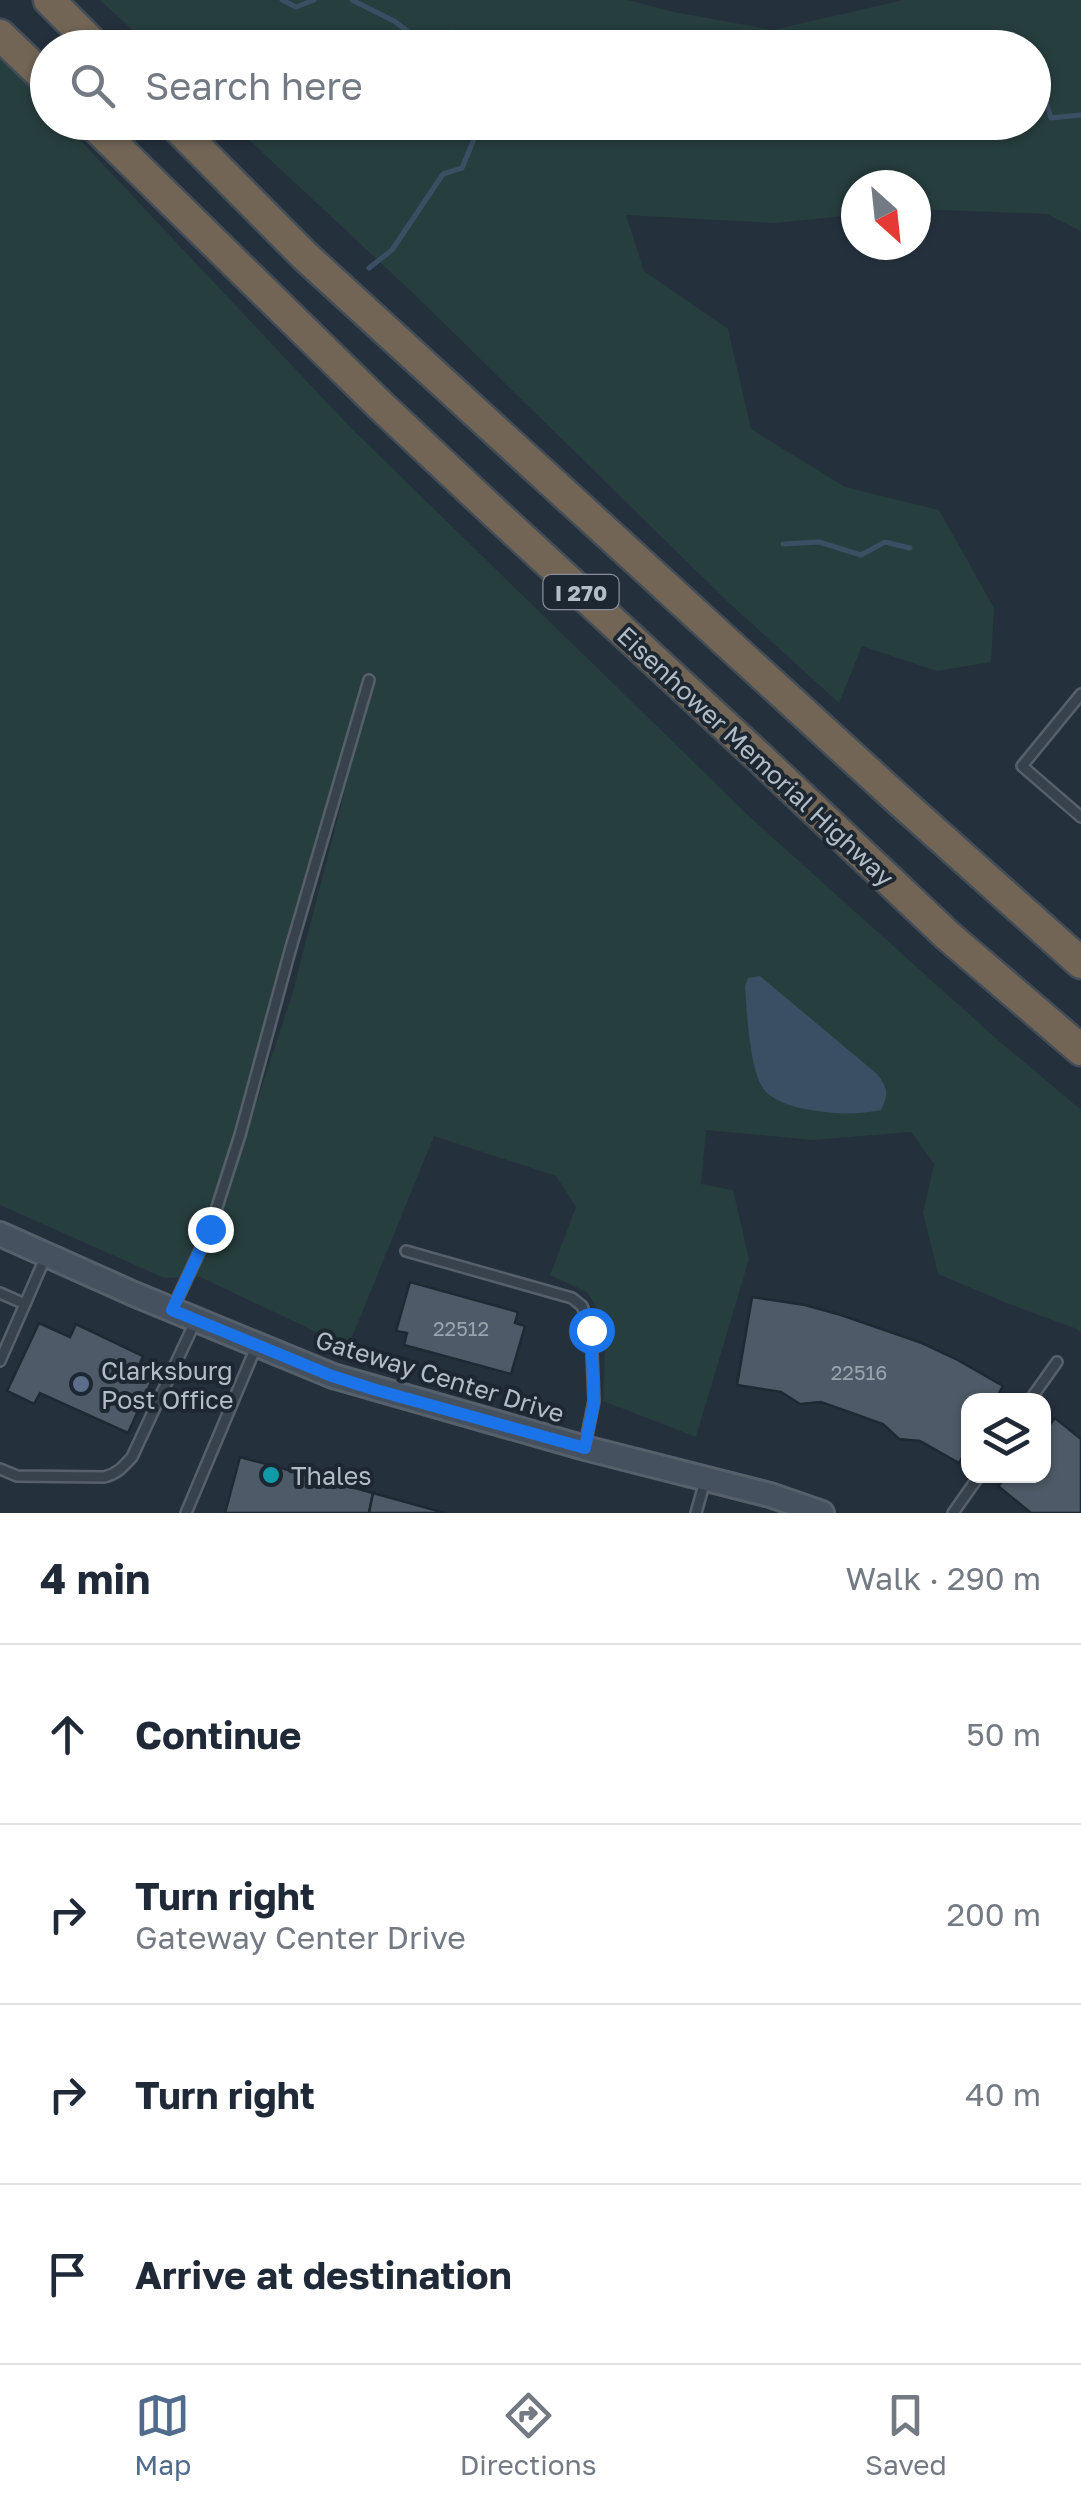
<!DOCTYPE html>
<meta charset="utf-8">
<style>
body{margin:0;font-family:"Golos Text",sans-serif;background:#f6f6f7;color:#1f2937}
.controls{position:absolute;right:30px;bottom:30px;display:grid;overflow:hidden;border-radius:20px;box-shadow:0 2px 8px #0004}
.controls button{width:90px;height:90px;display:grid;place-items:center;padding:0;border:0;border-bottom:2px solid #e0e1e3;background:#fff;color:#1f2937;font:50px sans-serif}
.compass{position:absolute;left:841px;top:170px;width:90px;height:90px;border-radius:50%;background:#fff;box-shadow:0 2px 8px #0004;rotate:153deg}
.stop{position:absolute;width:30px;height:30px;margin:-22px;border:8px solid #1a73e8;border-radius:50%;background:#fff}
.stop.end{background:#1a73e8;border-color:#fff;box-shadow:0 2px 10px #0008}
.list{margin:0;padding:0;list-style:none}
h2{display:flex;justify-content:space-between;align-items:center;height:130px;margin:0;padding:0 40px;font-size:42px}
h2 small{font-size:32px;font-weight:400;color:#747a83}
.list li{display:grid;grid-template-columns:65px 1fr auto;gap:30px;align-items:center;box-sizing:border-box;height:180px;padding:0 40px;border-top:2px solid #e0e1e3}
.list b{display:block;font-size:38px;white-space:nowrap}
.list p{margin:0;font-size:32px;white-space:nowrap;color:#747a83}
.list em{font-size:32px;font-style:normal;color:#747a83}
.icon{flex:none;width:55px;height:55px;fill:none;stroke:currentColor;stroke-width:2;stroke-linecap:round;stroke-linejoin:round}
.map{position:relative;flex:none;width:1081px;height:1513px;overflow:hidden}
.search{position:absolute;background:#fff;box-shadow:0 2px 8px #0004;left:30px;right:30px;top:30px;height:110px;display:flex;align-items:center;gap:25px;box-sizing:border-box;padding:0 35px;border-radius:55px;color:#747a83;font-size:38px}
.sheet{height:850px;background:#fff}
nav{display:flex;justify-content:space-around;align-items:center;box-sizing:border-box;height:140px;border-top:2px solid #e0e1e3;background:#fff;font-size:28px;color:#747a83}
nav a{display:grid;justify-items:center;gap:5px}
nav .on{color:#506b8c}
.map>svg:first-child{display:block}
.green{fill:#273e3e;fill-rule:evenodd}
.water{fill:#3b4f64}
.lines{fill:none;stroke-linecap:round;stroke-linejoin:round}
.stream{stroke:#3b4f64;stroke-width:5}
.building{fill:#4e5a67;stroke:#1f2933;stroke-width:2.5}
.lane-casing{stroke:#56606a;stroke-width:14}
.secondary-casing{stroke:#56606a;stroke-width:28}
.highway-casing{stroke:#434d57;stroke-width:35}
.lane{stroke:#38424c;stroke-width:9}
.secondary{stroke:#46515f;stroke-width:22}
.highway{stroke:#726556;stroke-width:30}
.route{stroke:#1a73e8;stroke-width:12}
.service-dot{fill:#5c6f8a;stroke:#1d2731;stroke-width:4}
.culture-dot{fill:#0f9aa8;stroke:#1d2731;stroke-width:4}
.labels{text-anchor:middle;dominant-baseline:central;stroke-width:8;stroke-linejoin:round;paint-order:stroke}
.number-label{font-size:20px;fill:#9aa4af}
.shield{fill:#1d2731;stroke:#87909a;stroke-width:2.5}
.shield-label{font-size:22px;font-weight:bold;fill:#b4bdc7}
.street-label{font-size:25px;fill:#b4bdc7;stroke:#1d2731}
.poi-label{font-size:25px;fill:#b4bdc7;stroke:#1d2731;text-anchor:start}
</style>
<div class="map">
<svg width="1081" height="1513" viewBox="0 0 1081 1513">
<rect width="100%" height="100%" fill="#24303c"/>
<g class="green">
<polygon points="100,0 628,0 674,12 773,30 903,0 1081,0 1081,231 1047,214 916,209 916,185 856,185 856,215 775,223 626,215 644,271 728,329 751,429 845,487 939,510 994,608 991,662 937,671 862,646 839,703 728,602 416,296 231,123 1034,122 1034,48 151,47"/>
<path d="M0,54l47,50 1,18 16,1 285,303 403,393 238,214 91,77v223l-4,-4 -68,-25 -71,-30 -15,-61 11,-49 -23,-32 -98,8 -107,-10 -5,54 32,6 16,69 -53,178 -93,-36 3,-78 -19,-31 -37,-17 26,-68 -20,-31 -122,-40 -86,211 -148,-70 -36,1 -164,-73zM348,778l-56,217 -76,230v-1z"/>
</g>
<path class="water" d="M760,976l117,98c11,14 12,20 4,36 -24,5 -46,4 -70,0 -15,-2 -32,-7 -44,-17 -18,-17 -20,-82 -22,-107l3,-8z"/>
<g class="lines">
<g class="stream">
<polyline points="282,0 296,7 314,0"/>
<polyline points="352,0 394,21 430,48"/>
<polyline points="435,48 452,32 476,48"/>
<polyline points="1034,96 1044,94 1051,118 1081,115"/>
<polyline points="369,268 392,250 443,174 462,168 477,132 477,122"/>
<polyline points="783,544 819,542 861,555 885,542 910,548"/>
</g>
</g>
<g class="building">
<polygon points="410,1282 518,1312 515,1323 525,1326 511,1374 404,1345 407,1333 396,1331"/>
<polygon points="752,1297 805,1305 841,1315 922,1343 956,1359 1003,1386 995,1400 968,1400 968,1447 959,1463 920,1441 899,1439 883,1424 821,1402 800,1404 781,1392 737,1385"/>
<polygon points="39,1323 70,1337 76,1324 143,1356 138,1368 154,1376 128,1433 40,1393 34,1404 7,1391"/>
<polygon points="1055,1418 1081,1439 1081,1513 1031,1513 998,1486 1008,1476 1044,1476 1044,1432"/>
<polygon points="240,1457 373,1493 369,1513 225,1513"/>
<polygon points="373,1493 445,1513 369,1513"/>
</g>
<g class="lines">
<g class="lane-casing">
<g id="lane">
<polyline points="1081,694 1022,766 1081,817"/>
<polyline points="406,1251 572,1298 582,1306 591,1330 594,1401 585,1445"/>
<polyline points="0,1293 25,1304 45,1258"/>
<polyline points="174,1306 210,1229 240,1135 290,951 369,680"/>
<polyline points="0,1361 25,1304"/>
<polyline points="1030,1400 1057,1362"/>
<path d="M0,1469l17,7 87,1c13,-3 19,-10 28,-20l63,-135"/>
<polyline points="186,1513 256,1347"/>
<polyline points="696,1513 705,1481"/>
<polyline points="953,1513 979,1476"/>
</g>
</g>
<g class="secondary-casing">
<polyline id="secondary" points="0,1234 134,1294 333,1376 585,1448 770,1495 822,1513"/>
</g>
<g class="highway-casing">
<g id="highway">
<polyline points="49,0 97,48"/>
<polyline points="0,35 48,81"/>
<polyline points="91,122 380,405 481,500 760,758 947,935 1081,1050"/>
<polyline points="172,122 305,256 899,800 1081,963"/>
</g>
</g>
<use href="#lane" class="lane"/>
<use href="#secondary" class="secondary"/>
<use href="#highway" class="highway"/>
</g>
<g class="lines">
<polyline class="route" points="210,1229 172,1310 332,1376 376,1390 585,1448 594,1402 591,1330"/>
</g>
<circle class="service-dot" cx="81" cy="1384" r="10"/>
<circle class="culture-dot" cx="271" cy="1475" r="10"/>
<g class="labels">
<g class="number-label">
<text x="461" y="1328">22512</text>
<text x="859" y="1372">22516</text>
</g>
<rect class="shield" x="543.5" y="575" width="75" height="34" rx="8"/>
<g class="shield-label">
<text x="581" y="592">I 270</text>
</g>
<g class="street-label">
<text transform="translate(756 756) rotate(43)">Eisenhower Memorial Highway</text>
<text transform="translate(440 1376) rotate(17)">Gateway Center Drive</text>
</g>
<g class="poi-label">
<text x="101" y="1370">Clarksburg<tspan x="101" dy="29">Post Office</tspan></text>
<text x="291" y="1475">Thales</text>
</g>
</g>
</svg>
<div class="controls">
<button><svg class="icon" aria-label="layers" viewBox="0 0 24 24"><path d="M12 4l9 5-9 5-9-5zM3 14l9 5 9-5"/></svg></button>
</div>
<svg class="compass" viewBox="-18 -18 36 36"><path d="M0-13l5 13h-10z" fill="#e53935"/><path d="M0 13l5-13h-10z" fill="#747a83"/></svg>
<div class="stop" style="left:591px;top:1330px"></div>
<div class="stop end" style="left:210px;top:1229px"></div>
<div class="search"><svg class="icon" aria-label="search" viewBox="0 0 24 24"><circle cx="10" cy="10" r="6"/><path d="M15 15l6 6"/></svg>Search here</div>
</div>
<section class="sheet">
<h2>4 min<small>Walk · 290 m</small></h2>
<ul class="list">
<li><svg class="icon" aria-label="ahead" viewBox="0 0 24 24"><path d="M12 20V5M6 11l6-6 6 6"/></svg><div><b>Continue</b></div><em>50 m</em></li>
<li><svg class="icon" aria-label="right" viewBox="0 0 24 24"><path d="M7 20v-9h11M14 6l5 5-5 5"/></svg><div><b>Turn right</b><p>Gateway Center Drive</p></div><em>200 m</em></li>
<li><svg class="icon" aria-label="right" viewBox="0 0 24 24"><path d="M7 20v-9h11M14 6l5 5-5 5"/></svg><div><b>Turn right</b></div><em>40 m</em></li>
<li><svg class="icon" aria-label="arrive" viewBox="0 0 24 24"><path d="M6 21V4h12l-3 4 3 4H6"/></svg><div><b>Arrive at destination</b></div></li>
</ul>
</section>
<nav>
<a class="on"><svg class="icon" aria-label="map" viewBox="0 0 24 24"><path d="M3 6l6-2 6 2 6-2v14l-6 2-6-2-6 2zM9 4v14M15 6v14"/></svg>Map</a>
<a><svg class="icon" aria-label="directions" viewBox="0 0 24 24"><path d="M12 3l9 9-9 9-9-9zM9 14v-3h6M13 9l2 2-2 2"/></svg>Directions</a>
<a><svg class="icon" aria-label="saved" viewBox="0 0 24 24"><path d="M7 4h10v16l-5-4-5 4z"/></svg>Saved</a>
</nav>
